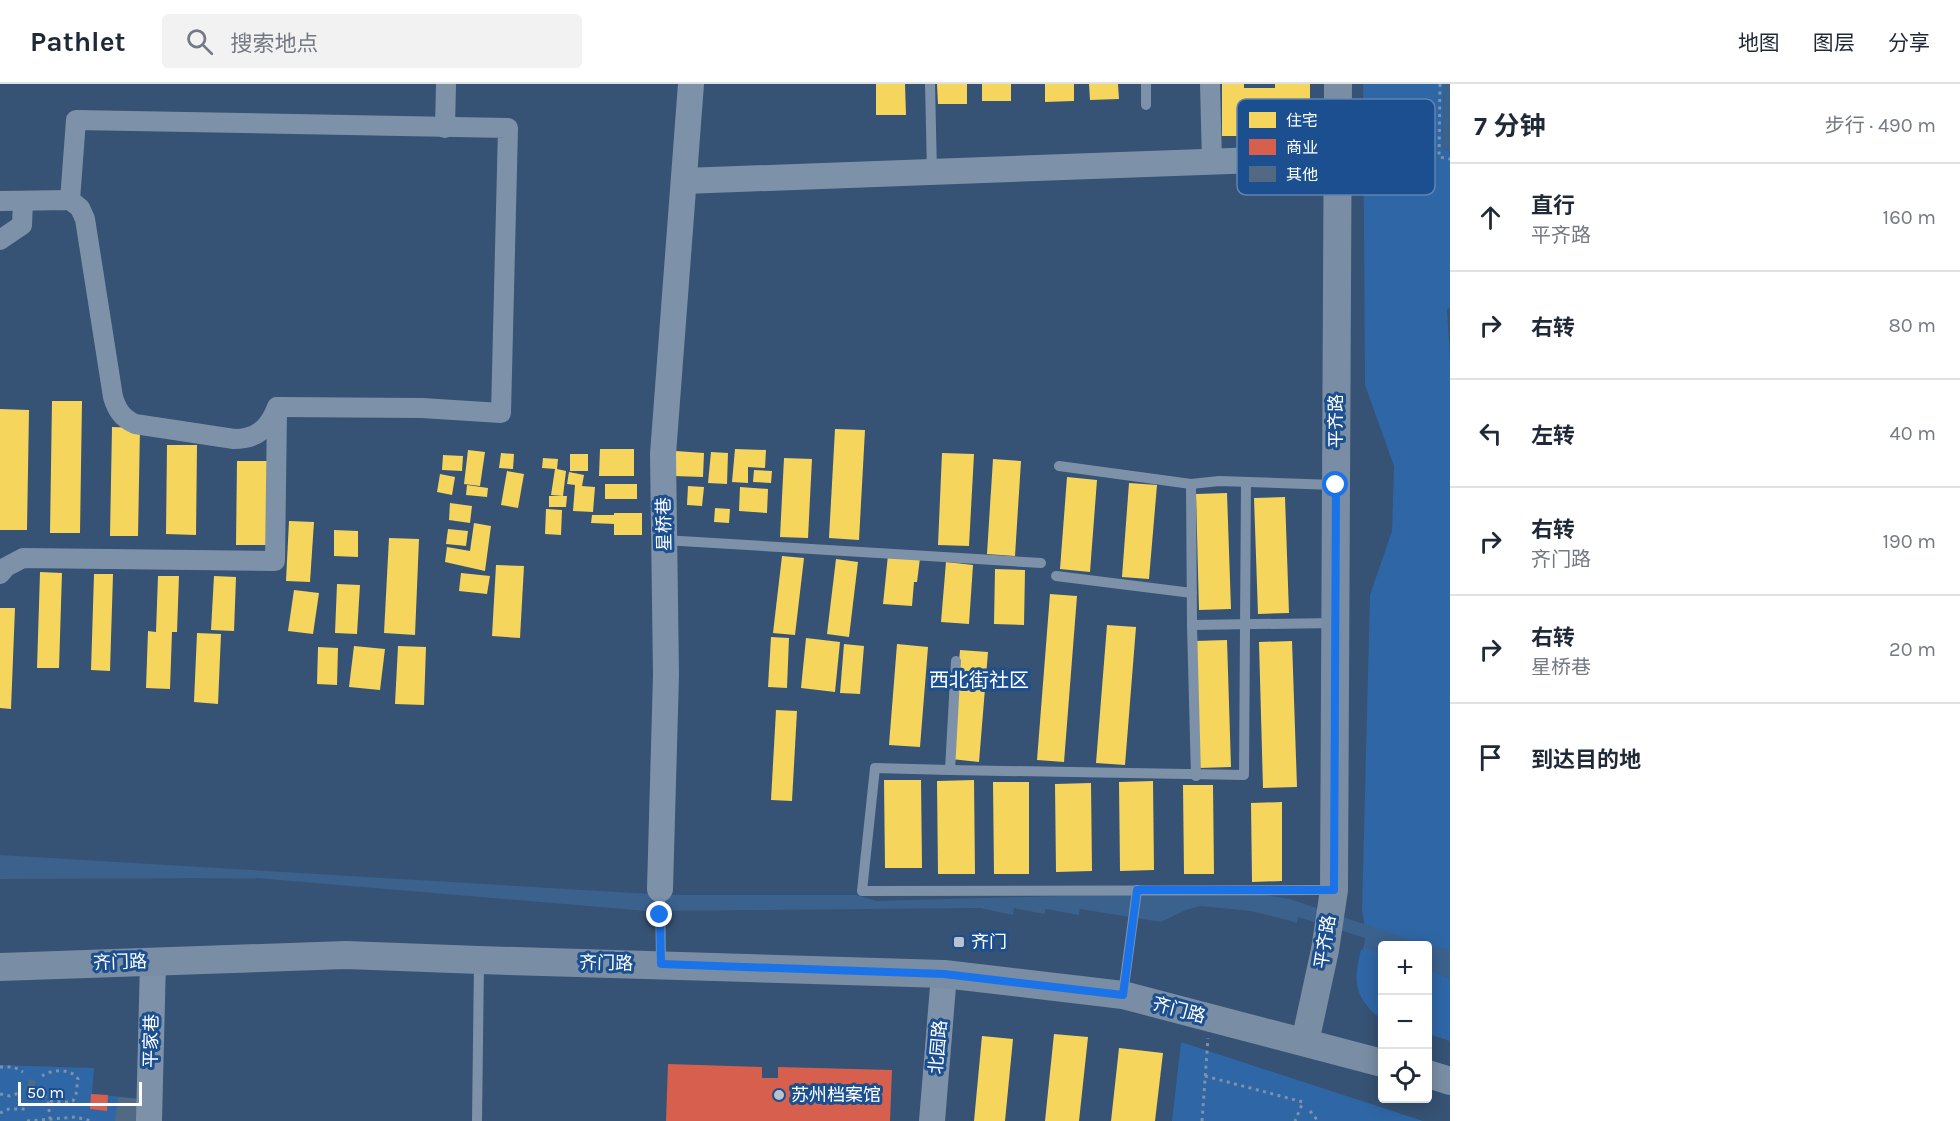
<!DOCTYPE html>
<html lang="zh">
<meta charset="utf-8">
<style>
body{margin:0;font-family:Karla,"Noto Sans SC",sans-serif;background:#f2f2f3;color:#1f2937}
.controls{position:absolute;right:18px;bottom:18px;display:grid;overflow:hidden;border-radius:6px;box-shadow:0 3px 15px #0003}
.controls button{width:54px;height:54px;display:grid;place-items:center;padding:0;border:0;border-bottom:2px solid #e0e1e3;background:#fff;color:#1f2937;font:30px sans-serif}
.scale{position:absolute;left:18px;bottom:15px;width:124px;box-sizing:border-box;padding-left:6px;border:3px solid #fff;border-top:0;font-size:16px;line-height:21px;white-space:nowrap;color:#fff;-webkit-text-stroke:4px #1b4f8f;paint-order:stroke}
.stop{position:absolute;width:18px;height:18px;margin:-14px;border:4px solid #1a73e8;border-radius:50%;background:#fff}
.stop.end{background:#1a73e8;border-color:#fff;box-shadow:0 2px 6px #0008}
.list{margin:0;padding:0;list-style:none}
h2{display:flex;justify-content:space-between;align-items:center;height:78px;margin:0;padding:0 24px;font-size:26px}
h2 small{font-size:20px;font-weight:400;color:#747a83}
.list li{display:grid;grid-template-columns:39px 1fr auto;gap:18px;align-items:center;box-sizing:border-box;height:108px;padding:0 24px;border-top:2px solid #e0e1e3}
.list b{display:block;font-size:22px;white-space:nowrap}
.list p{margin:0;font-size:20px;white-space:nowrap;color:#747a83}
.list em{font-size:20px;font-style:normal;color:#747a83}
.icon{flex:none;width:33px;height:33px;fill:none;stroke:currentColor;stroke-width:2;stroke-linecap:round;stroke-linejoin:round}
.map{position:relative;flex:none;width:1450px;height:1037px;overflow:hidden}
header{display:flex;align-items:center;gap:36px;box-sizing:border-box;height:84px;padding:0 30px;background:#fff;border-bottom:2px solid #e0e1e3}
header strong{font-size:28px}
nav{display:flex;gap:33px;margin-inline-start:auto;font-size:21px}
.search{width:420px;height:54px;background:#f2f2f3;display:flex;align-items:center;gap:15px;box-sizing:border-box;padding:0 21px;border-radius:6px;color:#747a83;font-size:22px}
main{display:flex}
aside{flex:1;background:#fff}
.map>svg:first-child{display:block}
.green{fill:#2f66a5}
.water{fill:#3b618d}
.pier{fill:#365274}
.homes{fill:#f6d55c}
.shops{fill:#d6604d}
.building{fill:#526984}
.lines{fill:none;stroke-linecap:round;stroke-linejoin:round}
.path{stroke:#7d92a8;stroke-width:3;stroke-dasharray:3 4.5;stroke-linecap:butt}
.service{stroke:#7d92a8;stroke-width:10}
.minor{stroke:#7d92a8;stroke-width:20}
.tertiary{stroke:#7d92a8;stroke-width:26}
.secondary{stroke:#798da4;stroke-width:28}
.route{stroke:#1a73e8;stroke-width:8}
.poi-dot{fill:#b9c2ce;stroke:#1b4f8f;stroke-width:2}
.labels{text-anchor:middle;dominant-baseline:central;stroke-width:6;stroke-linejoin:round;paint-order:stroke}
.street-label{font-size:18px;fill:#fff;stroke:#1b4f8f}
.poi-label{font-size:18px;fill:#fff;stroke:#1b4f8f;text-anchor:start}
.neighbourhood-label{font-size:20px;fill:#fff;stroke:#1b4f8f}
.key{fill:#1b4f8f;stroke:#5f84b1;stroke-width:1.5}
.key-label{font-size:16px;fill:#fff}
</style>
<header>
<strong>Pathlet</strong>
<div class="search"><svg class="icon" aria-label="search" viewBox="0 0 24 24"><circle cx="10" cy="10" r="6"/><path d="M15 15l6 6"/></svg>搜索地点</div>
<nav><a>地图</a><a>图层</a><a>分享</a></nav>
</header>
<main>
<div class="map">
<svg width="1450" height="1037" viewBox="0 0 1450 1037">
<rect width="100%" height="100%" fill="#365274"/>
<g class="green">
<path d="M1363,0h81l-2,65 8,1v158l-3,1 3,49v592l-14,-1 1,24 13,5v63l-22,-7v-88h-46v73c-7,-4 -12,-9 -17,-16 -19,-26 0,-50 -1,-78 0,-5 -1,-10 -2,-15l8,-315 22,-64 2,-65 -29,-81z"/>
<polygon points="1181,958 1423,1037 1172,1037"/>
<polygon points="0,981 94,984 92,1010 142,1015 140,1037 0,1037"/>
</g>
<g class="water">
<polygon points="1444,0 1450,0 1450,66 1442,65"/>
<polygon points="0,771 668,811 857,811 876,817 1239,807 1290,815 1426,861 1382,862 1382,870 1291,837 1251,827 1200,822 1186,826 1161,838 1080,825 1079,831 1046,825 1044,830 1014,824 1013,831 980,824 647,827 256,794 0,795"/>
<polygon points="1428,862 1450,866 1450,894 1428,886"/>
</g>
<polygon class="pier" points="1298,833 1365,854 1363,866 1296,842"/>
<g class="homes">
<polygon points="876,0 905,0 906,31 876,31"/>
<polygon points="937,0 967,0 967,20 938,20"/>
<rect x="982" y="0" width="29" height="17"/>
<polygon points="1045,0 1074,0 1074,17 1045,18"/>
<polygon points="1089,0 1118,0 1119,15 1090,16"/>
<polygon points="1222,0 1244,0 1244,4 1275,4 1275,0 1310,0 1310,52 1222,52"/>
<polygon points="52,317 82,317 80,449 50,449"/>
<polygon points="0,325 29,326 27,446 0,446"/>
<polygon points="112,343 140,344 138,452 110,452"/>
<polygon points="835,345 865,346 859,456 829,454"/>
<polygon points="167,361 197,361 196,451 166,450"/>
<polygon points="600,365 634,365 634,392 599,392"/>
<polygon points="735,365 766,366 765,384 748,383 748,399 732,398"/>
<polygon points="468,366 485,368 480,402 464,400"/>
<polygon points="676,367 704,369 703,393 674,392"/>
<polygon points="711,368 728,369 727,400 708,399"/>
<polygon points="501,369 514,370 513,385 499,384"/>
<polygon points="942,369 974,370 969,462 938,461"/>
<rect x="570" y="370" width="18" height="17"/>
<polygon points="443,371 463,372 462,387 442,386"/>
<polygon points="543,374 558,375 557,385 566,387 563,412 551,411 555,385 542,384"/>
<polygon points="784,374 812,375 808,454 780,453"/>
<polygon points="993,375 1021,377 1015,472 987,470"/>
<polygon points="237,377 270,377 268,461 236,461"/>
<polygon points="754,386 772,387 771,399 753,398"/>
<polygon points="507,387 524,390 518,424 501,421"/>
<polygon points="569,388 584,391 582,402 595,403 593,428 573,427 575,401 567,400"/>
<polygon points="440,390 455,393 452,411 437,408"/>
<polygon points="1067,393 1097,396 1090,488 1060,485"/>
<polygon points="1129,399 1157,401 1149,495 1122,493"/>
<rect x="605" y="400" width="32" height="15"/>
<polygon points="467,401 488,404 487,413 466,411"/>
<polygon points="688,402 704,403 702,422 687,421"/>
<polygon points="740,403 768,405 767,429 739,427"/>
<polygon points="1227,409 1231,525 1199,526 1196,410"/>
<polygon points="549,412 567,412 566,423 549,423"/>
<polygon points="1285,413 1289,529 1258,530 1254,414"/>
<polygon points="450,419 472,422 470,439 449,436"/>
<polygon points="715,424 730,425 729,439 714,438"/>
<polygon points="546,425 562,426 561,451 545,450"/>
<polygon points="614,429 642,429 642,451 614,451 614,440 591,439 592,431 614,431"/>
<polygon points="289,437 314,438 310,498 286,497"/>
<polygon points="474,439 491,442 485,487 445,478 447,463 470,467"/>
<polygon points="448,445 468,447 466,462 446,460"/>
<polygon points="334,446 358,447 358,473 334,472"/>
<polygon points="389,454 419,455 415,551 384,549"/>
<polygon points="888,471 920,474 917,498 914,498 912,522 883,520"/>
<polygon points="782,472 804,474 795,551 773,549"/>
<polygon points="836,475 858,478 849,553 827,550"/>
<polygon points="946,478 973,481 969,540 941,538"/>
<polygon points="496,481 524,482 520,554 492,552"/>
<polygon points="995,485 1025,486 1024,541 994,540"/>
<polygon points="40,488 62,489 59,584 37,584"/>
<polygon points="461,489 490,492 487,510 459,507"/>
<polygon points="94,490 113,490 110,587 91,586"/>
<polygon points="158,492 179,492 177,548 172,548 170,605 146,604 148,547 156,548"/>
<polygon points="214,492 236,493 234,547 211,546"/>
<polygon points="337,500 360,501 357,550 335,549"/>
<polygon points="294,506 319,509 313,550 288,547"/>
<polygon points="1050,510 1077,512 1064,678 1037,676"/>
<polygon points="0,524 15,524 11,625 0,624"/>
<polygon points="1107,541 1136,543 1125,681 1096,679"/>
<polygon points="197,549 221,550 218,620 194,618"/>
<polygon points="771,553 789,554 787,604 768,603"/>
<polygon points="806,554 840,558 835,608 801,604"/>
<polygon points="1227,556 1231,683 1199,684 1195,557"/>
<polygon points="1292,557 1297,703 1263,704 1259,558"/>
<polygon points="844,560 864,562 860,610 840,609"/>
<polygon points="897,560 928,563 920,663 889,661"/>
<polygon points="354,562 385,565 380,606 349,603"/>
<polygon points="398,562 426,563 424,621 395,620"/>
<polygon points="318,563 338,564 337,601 317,600"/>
<polygon points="960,566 988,568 979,678 951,675"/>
<polygon points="776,626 797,627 792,717 771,716"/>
<polygon points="884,696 921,696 922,784 885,784"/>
<polygon points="974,696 975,790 938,790 937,697"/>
<polygon points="1153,697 1154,786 1120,787 1119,698"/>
<polygon points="993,698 1029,698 1029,790 994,790"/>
<polygon points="1091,699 1092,787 1056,788 1055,700"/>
<polygon points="1183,701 1213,701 1214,790 1184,790"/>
<polygon points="1282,718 1282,797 1252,798 1251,719"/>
<polygon points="1054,950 1088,953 1079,1037 1045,1037"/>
<polygon points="982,952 1013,955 1005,1037 974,1037"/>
<polygon points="1119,964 1163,969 1155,1037 1111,1037"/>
</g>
<g class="shops">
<polygon points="668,980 762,983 762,994 778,994 778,983 892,986 890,1037 666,1037"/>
<polygon points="91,1010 108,1011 107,1027 90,1025"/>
</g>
<g class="building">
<polygon points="29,995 36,997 34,1005 27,1003"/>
<polygon points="118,1013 138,1015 136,1037 115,1037"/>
</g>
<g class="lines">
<g class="path">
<polyline points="1440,0 1439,73 1450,75"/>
<polyline points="0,983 14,983 23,988"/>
<path d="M42,992c10,-7 29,-8 36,3l-2,15 -3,7 -6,1 -19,-1"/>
<polyline points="1205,992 1303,1018 1295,1037"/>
<polyline points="40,1005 48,1017 50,1035"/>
<polyline points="0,1010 10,1012 19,1009"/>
<polyline points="1310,1027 1318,1037"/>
<polyline points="0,1029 9,1025 26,1025 31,1011"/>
<polyline points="27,1037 75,1033 92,1037"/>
<polyline points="1202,1037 1208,954"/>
</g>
<g class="service">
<polyline points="930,0 932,88"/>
<polyline points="1146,21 1146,0"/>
<polyline points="1059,382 1191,400 1219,397 1335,401"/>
<polyline points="1191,400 1192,541"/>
<polyline points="664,456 1041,479"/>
<polyline points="1056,492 1192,509"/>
<polyline points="956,577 950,686 875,684 862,807 1333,806"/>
<polyline points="950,686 1244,691 1246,398"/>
<polyline points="1196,692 1192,541 1334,539"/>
<polyline points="660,805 661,879"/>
<polyline points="1123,910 1137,806"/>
<polyline points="477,1037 479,877"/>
</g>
<g class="minor">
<polyline points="1210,0 1212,78"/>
<polyline points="445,44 446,0"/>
<polyline points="70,116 76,36 508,44 501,329 422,324 277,323"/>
<path d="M0,117l70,-1 10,8 5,11 28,178c4,13 9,21 22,27l99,15c23,0 35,-11 43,-32"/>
<polyline points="0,156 22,141 23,117"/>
<polyline points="0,490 6,483 23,474 275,477 277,326"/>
</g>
<g class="tertiary">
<polyline points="684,97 1338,73"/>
<polyline points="660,805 666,591 663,370 691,0"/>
<polyline points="149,1037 153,877"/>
<polyline points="932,1037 944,890"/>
</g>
<g class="secondary">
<polyline points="0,883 346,871 479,876 944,890 1123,911 1382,979"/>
<polyline points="1305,958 1325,866 1334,806 1338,0"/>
<polyline points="1428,990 1450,997"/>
</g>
</g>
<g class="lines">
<polyline class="route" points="660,831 661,880 944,890 1123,911 1137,806 1334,806 1336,401"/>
</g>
<g class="poi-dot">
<rect x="953" y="852" width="12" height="12" rx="3"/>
<circle cx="779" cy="1011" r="6"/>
</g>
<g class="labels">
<g class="street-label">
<text transform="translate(1336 337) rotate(-90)">平齐路</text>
<text transform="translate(664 440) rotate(-91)">星桥巷</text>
<text transform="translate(1325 858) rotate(-81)">平齐路</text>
<text transform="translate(120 878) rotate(-2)">齐门路</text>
<text transform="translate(606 879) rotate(1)">齐门路</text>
<text transform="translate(1179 926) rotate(15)">齐门路</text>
<text transform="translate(151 957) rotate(-89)">平家巷</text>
<text transform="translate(938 963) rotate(-85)">北园路</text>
</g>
<g class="poi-label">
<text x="971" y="858">齐门</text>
<text x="791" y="1011">苏州档案馆</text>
</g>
<g class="neighbourhood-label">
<text x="979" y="596">西北街社区</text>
</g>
</g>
<rect x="1237" y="15" width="198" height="96" rx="9" class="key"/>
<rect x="1249" y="28" width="27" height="16" fill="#f6d55c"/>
<rect x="1249" y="55" width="27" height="16" fill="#d6604d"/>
<rect x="1249" y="82" width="27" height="16" fill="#526984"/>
<g class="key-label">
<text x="1286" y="42">住宅</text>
<text x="1286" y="69">商业</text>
<text x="1286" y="96">其他</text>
</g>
</svg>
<div class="controls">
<button>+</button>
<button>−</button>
<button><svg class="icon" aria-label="locate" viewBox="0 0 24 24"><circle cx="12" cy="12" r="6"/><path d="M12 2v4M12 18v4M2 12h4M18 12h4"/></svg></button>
</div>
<div class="scale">50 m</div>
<div class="stop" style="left:1336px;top:401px"></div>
<div class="stop end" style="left:660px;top:831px"></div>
</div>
<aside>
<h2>7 分钟<small>步行 · 490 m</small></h2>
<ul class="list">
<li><svg class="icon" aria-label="ahead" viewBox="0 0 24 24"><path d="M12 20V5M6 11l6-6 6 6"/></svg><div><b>直行</b><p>平齐路</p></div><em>160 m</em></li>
<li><svg class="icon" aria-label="right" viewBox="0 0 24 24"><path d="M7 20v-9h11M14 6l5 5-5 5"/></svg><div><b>右转</b></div><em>80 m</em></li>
<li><svg class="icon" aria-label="left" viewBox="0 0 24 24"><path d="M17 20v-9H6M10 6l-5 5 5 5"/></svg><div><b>左转</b></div><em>40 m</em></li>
<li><svg class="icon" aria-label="right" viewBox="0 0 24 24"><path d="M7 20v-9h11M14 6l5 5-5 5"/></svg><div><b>右转</b><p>齐门路</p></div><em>190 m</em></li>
<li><svg class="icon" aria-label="right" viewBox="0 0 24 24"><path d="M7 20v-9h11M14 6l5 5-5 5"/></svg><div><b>右转</b><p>星桥巷</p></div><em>20 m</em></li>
<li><svg class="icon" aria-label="arrive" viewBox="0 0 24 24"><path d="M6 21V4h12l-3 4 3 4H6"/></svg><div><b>到达目的地</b></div></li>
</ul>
</aside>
</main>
